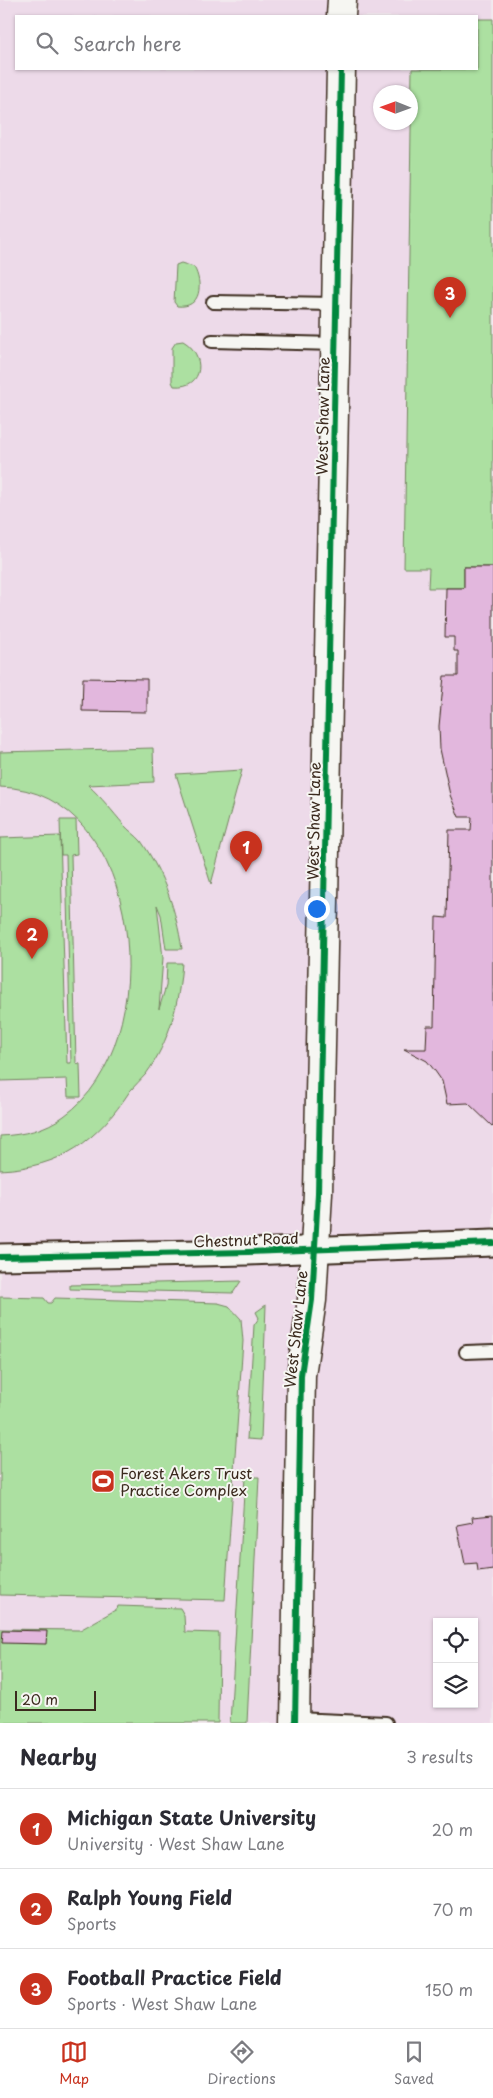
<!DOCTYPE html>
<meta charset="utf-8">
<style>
body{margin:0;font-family:"Playpen Sans",sans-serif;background:#f7f7f7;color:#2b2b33}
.controls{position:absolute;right:15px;bottom:15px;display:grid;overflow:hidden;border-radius:0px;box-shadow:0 1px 4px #0004}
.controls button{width:45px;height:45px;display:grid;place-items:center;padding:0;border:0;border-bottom:1px solid #e1e1e2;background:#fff;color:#2b2b33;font:25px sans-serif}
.compass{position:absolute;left:373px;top:85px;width:45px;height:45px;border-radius:50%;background:#fff;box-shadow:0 1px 4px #0004;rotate:271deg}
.scale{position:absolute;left:15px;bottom:12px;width:81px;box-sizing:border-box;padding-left:5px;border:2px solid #3b2a1e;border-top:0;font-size:14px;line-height:18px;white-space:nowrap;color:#3b2a1e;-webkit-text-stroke:4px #f6f6f2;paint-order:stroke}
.you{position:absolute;left:316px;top:908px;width:18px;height:18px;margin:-12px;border:4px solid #fff;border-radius:50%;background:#1a73e8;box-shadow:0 0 0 8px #1a73e833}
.badge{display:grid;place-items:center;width:32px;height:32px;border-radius:50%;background:#c8321e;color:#fff;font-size:16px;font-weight:700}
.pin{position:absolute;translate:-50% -41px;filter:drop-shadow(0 1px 2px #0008)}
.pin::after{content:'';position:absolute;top:26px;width:18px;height:15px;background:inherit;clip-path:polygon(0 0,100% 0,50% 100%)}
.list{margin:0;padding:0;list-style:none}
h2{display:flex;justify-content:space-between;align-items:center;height:65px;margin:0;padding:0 20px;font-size:21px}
h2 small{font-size:16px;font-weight:400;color:#7c7c81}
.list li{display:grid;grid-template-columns:32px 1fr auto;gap:15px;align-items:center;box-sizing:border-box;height:80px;padding:0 20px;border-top:1px solid #e1e1e2}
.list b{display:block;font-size:19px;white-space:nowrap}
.list p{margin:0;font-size:16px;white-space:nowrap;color:#7c7c81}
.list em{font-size:16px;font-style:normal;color:#7c7c81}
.icon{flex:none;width:28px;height:28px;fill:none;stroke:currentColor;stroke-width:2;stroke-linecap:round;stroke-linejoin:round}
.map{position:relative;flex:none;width:493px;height:1723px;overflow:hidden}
.search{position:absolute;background:#fff;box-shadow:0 1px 4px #0004;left:15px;right:15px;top:15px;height:55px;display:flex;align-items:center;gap:12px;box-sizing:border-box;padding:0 18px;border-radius:0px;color:#7c7c81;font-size:19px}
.sheet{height:305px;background:#fff}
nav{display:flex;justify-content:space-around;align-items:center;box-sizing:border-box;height:70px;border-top:1px solid #e1e1e2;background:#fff;font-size:14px;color:#7c7c81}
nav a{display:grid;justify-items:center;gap:2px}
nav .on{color:#c8321e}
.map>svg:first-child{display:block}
.built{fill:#eddae9;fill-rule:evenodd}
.green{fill:#ace0a1;stroke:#748560}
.building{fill:#e2b7dd;stroke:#3b2a1e}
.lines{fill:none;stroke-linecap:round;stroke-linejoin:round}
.service-casing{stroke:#3b2a1e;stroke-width:16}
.minor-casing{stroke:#3b2a1e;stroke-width:29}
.tertiary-casing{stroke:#3b2a1e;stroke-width:31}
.service{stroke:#f6f6f2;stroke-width:12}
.minor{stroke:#f6f6f2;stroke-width:25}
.tertiary{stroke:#f6f6f2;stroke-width:28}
.cycleway-casing{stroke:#f6f6f2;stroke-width:9}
.cycleway{stroke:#00873e;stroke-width:6}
.labels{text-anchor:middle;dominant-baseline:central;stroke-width:4;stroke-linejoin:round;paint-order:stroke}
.street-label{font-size:15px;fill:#3b2a1e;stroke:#f6f6f2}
.poi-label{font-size:15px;fill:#3b2a1e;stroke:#f6f6f2;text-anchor:start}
</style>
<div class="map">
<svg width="493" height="1723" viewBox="0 0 493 1723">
<rect width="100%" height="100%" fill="#f2e9ee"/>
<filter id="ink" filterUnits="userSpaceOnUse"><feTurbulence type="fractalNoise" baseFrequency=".02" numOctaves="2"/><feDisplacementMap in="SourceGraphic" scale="10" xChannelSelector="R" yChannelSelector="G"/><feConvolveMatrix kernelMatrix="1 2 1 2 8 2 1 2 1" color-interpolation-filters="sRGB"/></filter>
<g filter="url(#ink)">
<path class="built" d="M0,0h493v1723h-493zM16,16h461v53h-461zM380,92h30v30h-30zM437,1622h37v82h-37z"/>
<g class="green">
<polygon points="477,19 493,19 493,567 464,567 464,588 428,588 429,568 404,568 412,69 477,69"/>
<path d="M181,263l13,4c9,16 8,42 -17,39l-3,-4 2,-37z"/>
<path d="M183,341c23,13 22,48 -9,45l-2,-4v-34l4,-6z"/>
<path d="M153,748l1,34 -66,3c14,13 24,26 36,40 5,6 12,10 17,16 23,33 35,69 41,108h-16l-5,-34 -4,-10 6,53 -4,51 7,-23 1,-23h15c-3,40 -12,78 -36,111 -5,6 -11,11 -16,17 -33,50 -68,76 -130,79v-34c23,-1 45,-6 64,-20 103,-72 82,-326 -64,-329v-35z"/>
<polygon points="242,770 211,884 176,774"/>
<polygon points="60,820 76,820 77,854 71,855 76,1063 80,1064 81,1097 68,1097 67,1079 0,1081 0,838 60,836 67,1063 71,1063 66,855 61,855"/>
<polygon points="241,1281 233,1293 70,1289 70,1285"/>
<polygon points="0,1297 44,1298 48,1303 51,1303 55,1298 218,1303 229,1306 241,1319 243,1341 225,1600 0,1595"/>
<polygon points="266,1305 261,1440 247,1439 254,1325 259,1318 256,1312"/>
<polygon points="245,1477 259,1477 247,1723 230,1723"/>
<polygon points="118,1606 180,1608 184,1615 185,1632 219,1633 218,1723 0,1723 0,1629 80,1630 117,1609"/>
</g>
<g class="building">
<polygon points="464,567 493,567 493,1127 468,1103 447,1104 442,1081 435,1071 427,1061 404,1049 426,1049 427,1026 434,1026 436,917 447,918 449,830 471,830 472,817 459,817 450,795 440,749 439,726 444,676 458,676 458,651 454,651 454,637 445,637 446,588 464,588"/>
<polygon points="83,678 147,679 147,712 82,711"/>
<polygon points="493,1515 493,1569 478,1571 477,1563 465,1564 457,1525 473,1522 472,1517"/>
<polygon points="3,1630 47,1631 46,1644 2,1643"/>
</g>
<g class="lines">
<g class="service-casing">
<g id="service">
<polyline points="213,302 336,304"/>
<polyline points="212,341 336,344"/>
<polyline points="466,1352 493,1351"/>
<polyline points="296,1719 386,1723"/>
</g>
</g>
<g class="minor-casing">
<polyline id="minor" points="0,1257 248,1252 493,1243"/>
</g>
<g class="tertiary-casing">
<g id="tertiary">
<polyline points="341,16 342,0"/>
<polyline points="295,1723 301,1375 312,1300 318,1193 341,69"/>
</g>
</g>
<use href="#service" class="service"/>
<use href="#minor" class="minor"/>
<use href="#tertiary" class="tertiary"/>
<g class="cycleway-casing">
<g id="cycleway">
<polyline points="0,1257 248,1252 493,1243"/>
<polyline points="295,1723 301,1375 312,1300 318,1193 341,69"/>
</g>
</g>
<use href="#cycleway" class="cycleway"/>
</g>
</g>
<defs>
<g id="stadium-square" transform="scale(1.25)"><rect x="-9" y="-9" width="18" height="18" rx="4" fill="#c8321e" stroke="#f6f6f2"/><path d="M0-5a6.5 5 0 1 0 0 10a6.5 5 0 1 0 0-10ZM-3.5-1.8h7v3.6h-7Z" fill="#fff"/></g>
</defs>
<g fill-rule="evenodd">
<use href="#stadium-square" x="103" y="1481"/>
</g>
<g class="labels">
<g class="street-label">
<text transform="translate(322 416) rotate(-89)">West Shaw Lane</text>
<text transform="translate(313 821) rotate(-89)">West Shaw Lane</text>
<text transform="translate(246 1239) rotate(-2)">Chestnut Road</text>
<text transform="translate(295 1329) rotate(-84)">West Shaw Lane</text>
</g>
<g class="poi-label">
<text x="120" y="1472">Forest Akers Trust<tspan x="120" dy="17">Practice Complex</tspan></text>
</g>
</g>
</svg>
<div class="controls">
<button><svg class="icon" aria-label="locate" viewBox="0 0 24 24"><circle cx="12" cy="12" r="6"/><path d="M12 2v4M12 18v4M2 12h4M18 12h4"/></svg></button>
<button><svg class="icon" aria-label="layers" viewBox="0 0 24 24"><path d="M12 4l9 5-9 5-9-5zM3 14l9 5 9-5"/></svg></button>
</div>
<svg class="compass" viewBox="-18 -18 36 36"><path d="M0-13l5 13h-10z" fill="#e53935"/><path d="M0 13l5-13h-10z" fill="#7c7c81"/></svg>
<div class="scale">20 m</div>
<div class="you"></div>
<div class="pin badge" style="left:246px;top:872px">1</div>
<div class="pin badge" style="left:32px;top:959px">2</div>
<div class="pin badge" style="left:450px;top:318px">3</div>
<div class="search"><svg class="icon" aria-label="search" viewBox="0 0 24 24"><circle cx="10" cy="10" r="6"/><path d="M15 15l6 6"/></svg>Search here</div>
</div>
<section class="sheet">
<h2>Nearby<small>3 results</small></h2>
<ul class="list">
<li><span class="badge">1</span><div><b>Michigan State University</b><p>University · West Shaw Lane</p></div><em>20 m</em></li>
<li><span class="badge">2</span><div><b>Ralph Young Field</b><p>Sports</p></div><em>70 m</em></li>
<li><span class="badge">3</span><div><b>Football Practice Field</b><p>Sports · West Shaw Lane</p></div><em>150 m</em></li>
</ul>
</section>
<nav>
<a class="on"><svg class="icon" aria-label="map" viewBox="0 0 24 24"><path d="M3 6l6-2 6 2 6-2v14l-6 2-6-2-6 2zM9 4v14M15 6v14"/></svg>Map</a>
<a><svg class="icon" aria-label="directions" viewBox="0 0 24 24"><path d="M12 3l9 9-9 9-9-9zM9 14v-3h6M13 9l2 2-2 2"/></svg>Directions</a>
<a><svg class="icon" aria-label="saved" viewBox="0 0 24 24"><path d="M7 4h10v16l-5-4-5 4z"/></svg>Saved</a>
</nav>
